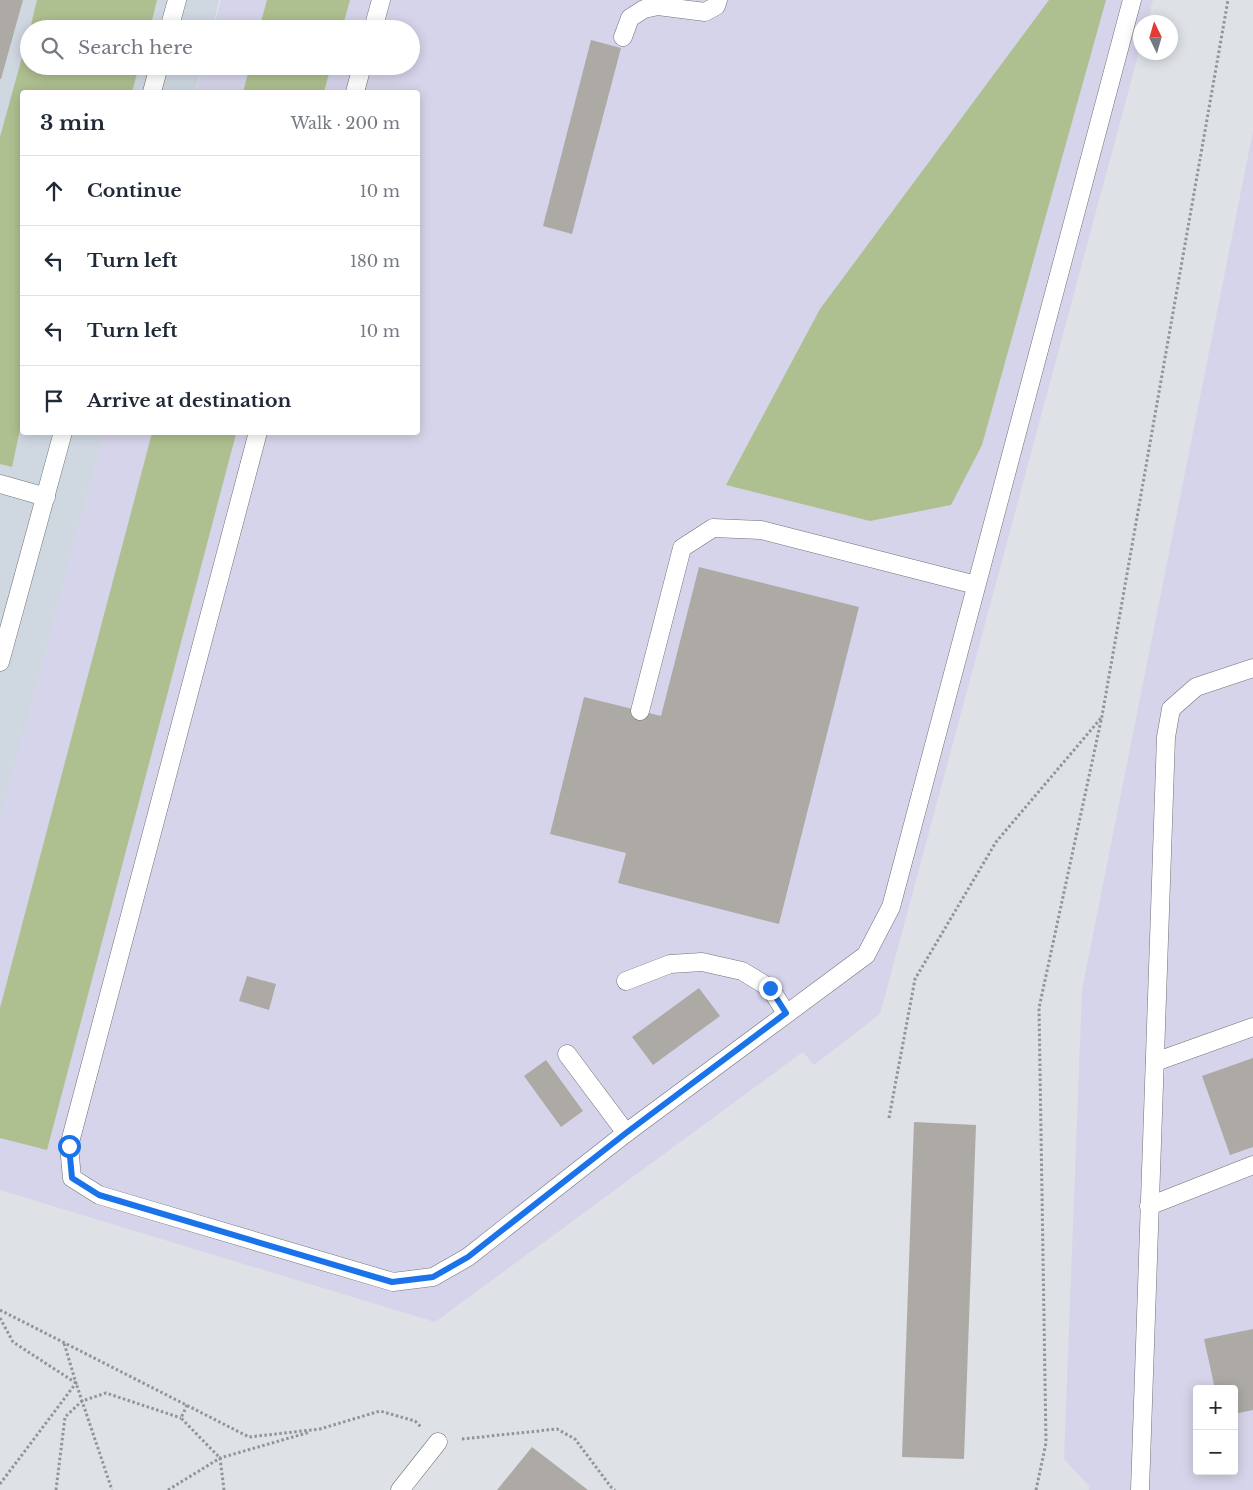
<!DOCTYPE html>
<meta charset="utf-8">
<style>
body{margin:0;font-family:"Libre Baskerville",serif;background:#f2f2f3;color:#1f2937}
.controls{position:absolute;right:15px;bottom:15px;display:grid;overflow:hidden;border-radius:5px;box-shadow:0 2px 12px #0003}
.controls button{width:45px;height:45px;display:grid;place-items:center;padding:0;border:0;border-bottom:1px solid #e0e1e3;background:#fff;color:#1f2937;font:25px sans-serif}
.compass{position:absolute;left:1133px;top:15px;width:45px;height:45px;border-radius:50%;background:#fff;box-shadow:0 2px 12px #0003;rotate:355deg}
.stop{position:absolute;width:15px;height:15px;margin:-11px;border:4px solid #1a73e8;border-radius:50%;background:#fff}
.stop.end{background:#1a73e8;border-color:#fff;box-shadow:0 1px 5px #0008}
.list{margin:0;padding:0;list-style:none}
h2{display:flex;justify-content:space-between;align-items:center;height:65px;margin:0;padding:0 20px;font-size:21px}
h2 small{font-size:16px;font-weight:400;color:#747a83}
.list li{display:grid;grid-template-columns:32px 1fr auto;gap:15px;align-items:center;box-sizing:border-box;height:70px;padding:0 20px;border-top:1px solid #e0e1e3}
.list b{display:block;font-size:19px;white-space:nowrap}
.list em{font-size:16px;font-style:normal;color:#747a83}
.icon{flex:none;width:28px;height:28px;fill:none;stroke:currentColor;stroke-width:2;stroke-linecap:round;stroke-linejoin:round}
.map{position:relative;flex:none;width:1253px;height:1490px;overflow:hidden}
.search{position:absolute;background:#fff;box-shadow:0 2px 12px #0003;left:20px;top:20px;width:400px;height:55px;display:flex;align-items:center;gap:12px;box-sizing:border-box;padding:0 18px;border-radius:28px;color:#747a83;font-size:19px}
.panel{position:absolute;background:#fff;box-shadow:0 2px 12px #0003;left:20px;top:90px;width:400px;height:345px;border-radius:5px}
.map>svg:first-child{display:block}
.built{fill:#cfd7e1}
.industrial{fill:#d6d4ea;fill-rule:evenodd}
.green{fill:#aebf90}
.building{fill:#adaaa6}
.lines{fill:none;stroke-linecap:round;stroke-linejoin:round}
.lane-casing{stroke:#6f7276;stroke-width:19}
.path{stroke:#929597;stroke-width:3;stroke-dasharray:2.5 2.5;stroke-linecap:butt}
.lane{stroke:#fff;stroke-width:18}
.route{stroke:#1a73e8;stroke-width:6}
</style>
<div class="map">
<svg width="1253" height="1490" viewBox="0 0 1253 1490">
<rect width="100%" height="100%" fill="#dee1e5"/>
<polygon class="built" points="0,0 219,0 212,29 29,29 29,66 202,66 195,92 22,92 22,432 104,433 0,821"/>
<g class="industrial">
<polygon points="221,0 1153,0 1147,22 1140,22 1140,48 880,1014 814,1065 803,1052 435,1322 0,1190 0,820 104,433 418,432 418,92 196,92 203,66 411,66 411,29 213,29"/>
<path d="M1253,131v1359h-164v-4l-25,-27 18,-469zM1197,1389h37v82h-37z"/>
</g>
<g class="green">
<polygon points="37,0 157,0 150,29 30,29"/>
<polygon points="267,0 350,0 342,29 259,29"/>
<polygon points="1049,0 1106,0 982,445 951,505 870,521 726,485 820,309"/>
<polygon points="29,32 29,66 139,66 132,92 22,92 22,420 12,467 0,464 0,137"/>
<polygon points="250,66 331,66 324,92 243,92"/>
<polygon points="232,432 236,434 47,1150 0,1138 0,1008 152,433"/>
</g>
<g class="building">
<polygon points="0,0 23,0 1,79 0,79"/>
<polygon points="591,40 621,48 572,234 543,226"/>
<polygon points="699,567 859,607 779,924 618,883 626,853 550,834 584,697 661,716"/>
<polygon points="247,976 276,984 269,1010 239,1001"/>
<polygon points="699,988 720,1016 653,1065 632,1037"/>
<polygon points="1253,1058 1253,1147 1230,1155 1202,1076"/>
<polygon points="546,1060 583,1111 561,1127 524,1076"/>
<polygon points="914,1122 976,1125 964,1459 902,1457"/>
<polygon points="1253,1329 1253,1410 1234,1414 1234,1389 1215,1389 1204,1339"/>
<polygon points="532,1447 588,1490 497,1490"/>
</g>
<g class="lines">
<g class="lane-casing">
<g id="lane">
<polyline points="169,29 177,0"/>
<polyline points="373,29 381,0"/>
<polyline points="623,37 630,18 644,9 658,6 705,12 716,6 718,0"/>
<polyline points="152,92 159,66"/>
<polyline points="355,92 362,66"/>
<polyline points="258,432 69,1146 72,1178 99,1195 393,1282 433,1277 468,1257 626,1133 866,955 891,907 1132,0"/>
<polyline points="0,484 46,497"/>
<polyline points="0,662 63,432"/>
<polyline points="640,711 682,548 713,528 761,530 976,585"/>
<polyline points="626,981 670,964 702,962 742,971 770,988 786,1013"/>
<polyline points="567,1054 626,1133"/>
<polyline points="1155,1062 1253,1027"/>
<polyline points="1149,1206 1253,1165"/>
<polyline points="400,1490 438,1442"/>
<polyline points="1140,1490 1166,737 1171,709 1196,687 1253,668"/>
</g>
</g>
<g class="path">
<polyline points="889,1118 915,979 996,842 1102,717"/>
<polyline points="0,1310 249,1437 320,1429 380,1411 415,1421 421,1427"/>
<polyline points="0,1318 13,1342 76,1383 112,1490"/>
<polyline points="187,1405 181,1418 220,1458 224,1490"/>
<polyline points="462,1439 557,1429 575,1439 611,1487 615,1490"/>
<polyline points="0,1484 76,1383 64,1343"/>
<polyline points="56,1490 65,1417 82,1401 106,1393 181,1418"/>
<polyline points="168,1490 220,1458 310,1432"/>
<polyline points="1036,1490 1046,1443 1039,1008 1102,716 1228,0"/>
</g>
<use href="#lane" class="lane"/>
</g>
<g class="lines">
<polyline class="route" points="69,1146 72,1178 99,1195 392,1282 433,1277 468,1257 626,1133 786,1013 770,988"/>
</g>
</svg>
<div class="controls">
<button>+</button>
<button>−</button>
</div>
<svg class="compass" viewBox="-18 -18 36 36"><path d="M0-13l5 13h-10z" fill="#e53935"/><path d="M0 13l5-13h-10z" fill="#747a83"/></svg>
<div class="stop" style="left:69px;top:1146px"></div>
<div class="stop end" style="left:770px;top:988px"></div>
<div class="search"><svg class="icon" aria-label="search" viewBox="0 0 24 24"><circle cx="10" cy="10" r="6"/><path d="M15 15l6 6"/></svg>Search here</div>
<section class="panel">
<h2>3 min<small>Walk · 200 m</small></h2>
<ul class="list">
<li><svg class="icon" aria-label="ahead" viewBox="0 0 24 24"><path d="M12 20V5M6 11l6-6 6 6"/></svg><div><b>Continue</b></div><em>10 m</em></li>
<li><svg class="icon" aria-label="left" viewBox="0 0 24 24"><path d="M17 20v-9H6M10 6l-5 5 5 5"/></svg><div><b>Turn left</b></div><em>180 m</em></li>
<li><svg class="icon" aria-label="left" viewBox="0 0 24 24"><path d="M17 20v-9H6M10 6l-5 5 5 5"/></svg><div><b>Turn left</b></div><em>10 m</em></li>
<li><svg class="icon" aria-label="arrive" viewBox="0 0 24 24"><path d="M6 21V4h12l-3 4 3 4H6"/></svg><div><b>Arrive at destination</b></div></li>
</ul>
</section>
</div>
